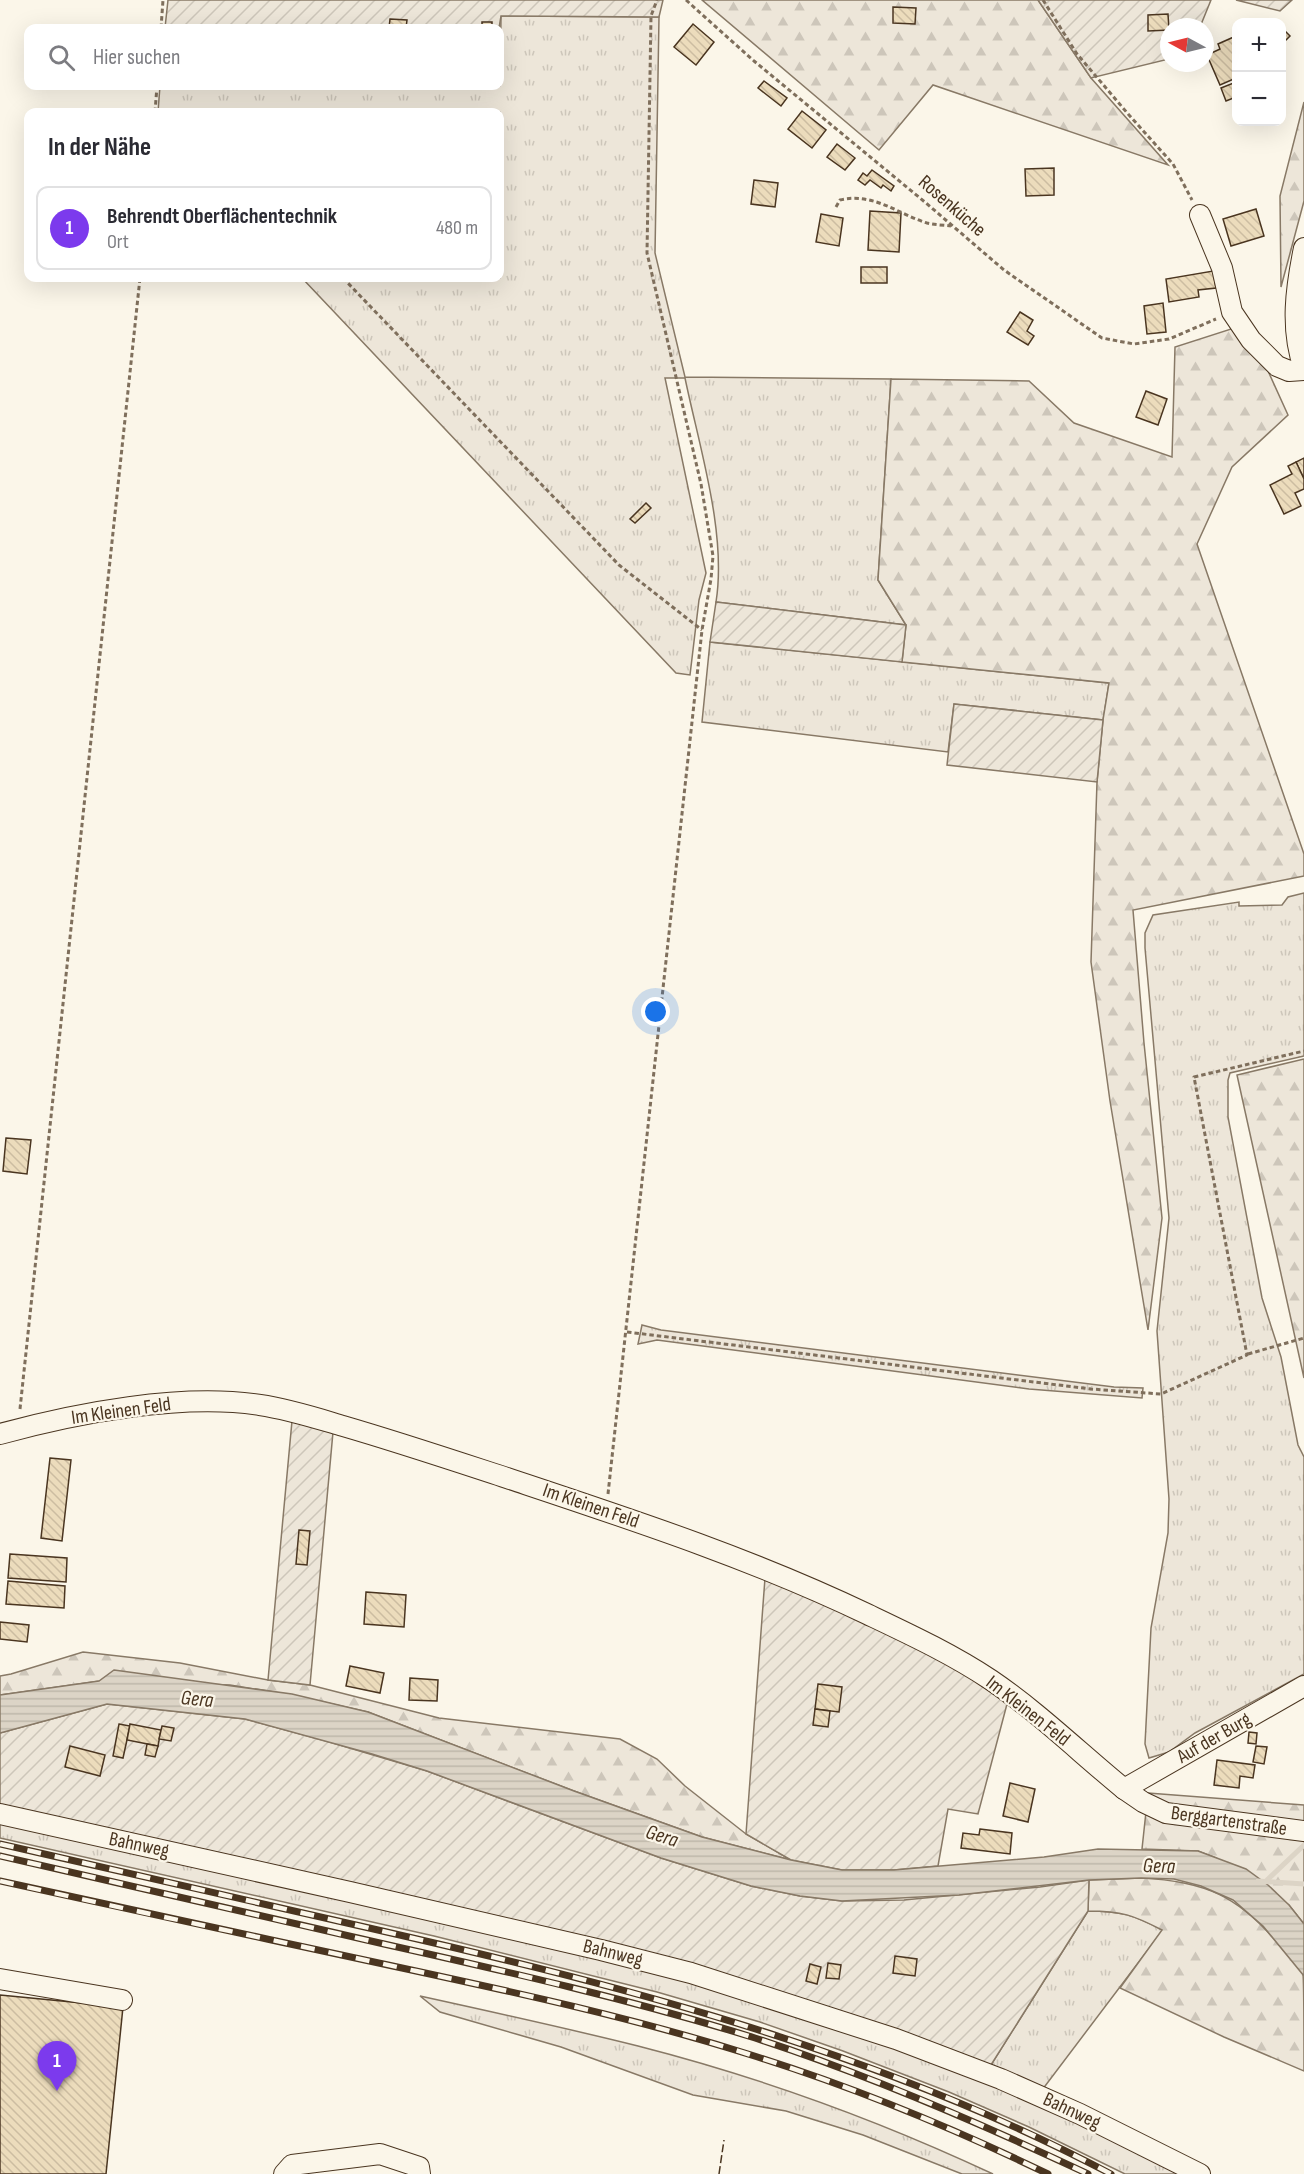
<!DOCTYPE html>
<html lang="de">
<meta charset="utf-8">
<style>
body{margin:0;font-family:"Sofia Sans Condensed",sans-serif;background:#f2f2f3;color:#2b2b33}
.controls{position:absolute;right:18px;top:18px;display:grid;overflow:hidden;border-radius:12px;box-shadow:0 6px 24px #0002}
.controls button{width:54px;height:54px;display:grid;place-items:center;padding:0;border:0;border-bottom:2px solid #e1e1e2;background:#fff;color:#2b2b33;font:30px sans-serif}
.compass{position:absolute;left:1160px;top:18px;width:54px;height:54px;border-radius:50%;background:#fff;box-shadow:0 6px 24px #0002;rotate:277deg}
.you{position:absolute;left:656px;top:1012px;width:21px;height:21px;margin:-15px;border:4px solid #fff;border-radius:50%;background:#1a73e8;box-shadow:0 0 0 9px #1a73e833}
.badge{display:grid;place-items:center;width:39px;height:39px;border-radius:50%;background:#7c3aed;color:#fff;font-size:20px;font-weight:700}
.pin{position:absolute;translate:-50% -50px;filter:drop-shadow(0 2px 3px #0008)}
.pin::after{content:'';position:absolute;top:32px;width:21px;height:18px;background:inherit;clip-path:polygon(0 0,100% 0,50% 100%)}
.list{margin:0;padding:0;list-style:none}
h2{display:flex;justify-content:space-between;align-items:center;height:78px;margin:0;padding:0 24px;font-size:26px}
h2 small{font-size:20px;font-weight:400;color:#7c7c81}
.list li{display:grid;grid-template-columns:39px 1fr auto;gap:18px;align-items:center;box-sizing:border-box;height:84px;margin:0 12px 12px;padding:0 12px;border:2px solid #e1e1e2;border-radius:12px}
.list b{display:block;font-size:22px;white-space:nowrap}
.list p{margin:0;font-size:20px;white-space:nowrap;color:#7c7c81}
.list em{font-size:20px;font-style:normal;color:#7c7c81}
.icon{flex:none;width:33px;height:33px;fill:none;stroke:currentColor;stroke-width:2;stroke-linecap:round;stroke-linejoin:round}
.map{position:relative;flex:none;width:1304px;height:2174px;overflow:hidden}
.search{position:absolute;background:#fff;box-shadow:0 6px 24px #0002;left:24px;top:24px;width:480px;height:66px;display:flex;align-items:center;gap:15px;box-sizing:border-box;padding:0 21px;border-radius:12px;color:#7c7c81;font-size:22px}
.panel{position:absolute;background:#fff;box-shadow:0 6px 24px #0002;left:24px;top:108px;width:480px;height:174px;border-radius:12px}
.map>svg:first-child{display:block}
.grass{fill:url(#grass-tufts);stroke:#887966;stroke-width:1.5}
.forest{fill:url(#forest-firs);stroke:#887966;stroke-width:1.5}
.garden{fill:url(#garden-furrows);stroke:#887966;stroke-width:1.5}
.water{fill:url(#water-rules);stroke:#887966;stroke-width:1.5}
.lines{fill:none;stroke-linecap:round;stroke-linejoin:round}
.stream{stroke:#dcd4c6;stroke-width:5}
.building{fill:url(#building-back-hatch);stroke:#4a3520;stroke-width:1.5}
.minor-casing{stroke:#4a3520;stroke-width:22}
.path{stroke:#7f6f5c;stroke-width:3;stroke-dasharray:4.5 3;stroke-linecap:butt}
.minor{stroke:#fbf6e9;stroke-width:20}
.rail-casing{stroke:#4a3520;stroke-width:7}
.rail{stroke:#fbf6e9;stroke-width:4.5;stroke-dasharray:14;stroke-linecap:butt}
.fence{stroke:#4a3520;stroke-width:1.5;stroke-dasharray:8 3;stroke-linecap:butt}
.labels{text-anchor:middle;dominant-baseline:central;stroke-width:4.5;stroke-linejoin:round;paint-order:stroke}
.street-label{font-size:20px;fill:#4a3520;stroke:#fbf6e9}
.water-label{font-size:21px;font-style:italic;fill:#4a3520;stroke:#fbf6e9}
</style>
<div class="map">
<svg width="1304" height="2174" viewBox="0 0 1304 2174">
<defs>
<pattern id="grass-tufts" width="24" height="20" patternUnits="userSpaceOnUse" patternTransform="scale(1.5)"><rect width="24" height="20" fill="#ede6d9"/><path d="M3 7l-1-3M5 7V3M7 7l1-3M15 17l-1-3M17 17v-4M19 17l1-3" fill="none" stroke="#cdc6ba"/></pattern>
<pattern id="forest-firs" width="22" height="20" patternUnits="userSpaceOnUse" patternTransform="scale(1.5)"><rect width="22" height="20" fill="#ede6d9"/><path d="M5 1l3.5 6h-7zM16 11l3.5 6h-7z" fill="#cdc6ba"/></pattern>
<pattern id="garden-furrows" width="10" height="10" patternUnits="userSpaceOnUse" patternTransform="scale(1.5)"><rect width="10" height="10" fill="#ede6d9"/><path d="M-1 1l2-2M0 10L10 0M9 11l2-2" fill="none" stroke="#cdc6ba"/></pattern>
<pattern id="water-rules" width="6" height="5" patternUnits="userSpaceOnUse" patternTransform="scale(1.5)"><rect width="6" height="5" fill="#dcd4c6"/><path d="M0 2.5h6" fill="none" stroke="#beb7aa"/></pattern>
<pattern id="building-back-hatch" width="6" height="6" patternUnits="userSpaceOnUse" patternTransform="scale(1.5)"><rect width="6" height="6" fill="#ecdcbc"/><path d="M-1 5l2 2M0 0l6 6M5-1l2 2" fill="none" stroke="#ccbda1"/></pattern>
</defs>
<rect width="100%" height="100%" fill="#fbf6e9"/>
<g class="grass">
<path d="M501,16l158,1 -4,236 30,124 206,2 -13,201 28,45 -190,-23c11,-69 -17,-156 -31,-224h-20l41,195 -7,27 -9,75 -14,-2 -374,-395h198v-166h-342l2,-26h340z"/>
<polygon points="710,642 1109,683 1103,720 954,704 948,752 702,722"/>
<polygon points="1304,893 1304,1056 1230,1073 1228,1080 1228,1117 1262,1298 1281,1357 1298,1445 1304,1457 1304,1674 1195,1733 1169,1752 1149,1758 1145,1744 1151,1628 1168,1533 1169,1499 1157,1331 1169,1218 1145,948 1145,933 1153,915 1239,902 1239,906 1282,905 1288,897"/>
<polygon points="642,1325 661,1330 1114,1387 1143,1388 1142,1398 1029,1389 657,1340 638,1344"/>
<path d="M0,1818l600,135 384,123 104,-165c34,0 45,4 75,19l-127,168 156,76h-67l-96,-47 -80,-35 -106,-41 -83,-29 -103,-30 -223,-56 -434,-98z"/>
<path d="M420,1996c73,16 146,32 218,50 121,31 242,75 355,128h-31l-99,-39 -77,-24 -93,-16 -132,-48 -121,-35z"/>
</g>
<g class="forest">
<polygon points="702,0 1038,0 1091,78 1168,165 933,85 879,150"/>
<polygon points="1304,102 1304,201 1281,287 1280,196"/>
<polygon points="1234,328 1268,371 1288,415 1232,467 1197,544 1304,854 1304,876 1133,910 1144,1043 1162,1218 1148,1330 1110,1101 1091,962 1097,782 1103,720 1109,683 902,662 906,625 878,580 891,379 1029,381 1074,423 1172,457 1175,347"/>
<polygon points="1304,1059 1304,1378 1237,1075"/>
<polygon points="83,1652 180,1663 268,1680 310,1685 439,1718 620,1739 657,1759 685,1786 746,1834 791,1860 702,1837 574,1791 368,1712 292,1695 230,1685 100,1681 0,1695 0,1676 11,1674"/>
<polygon points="1148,1793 1304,1805 1304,1924 1289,1905 1216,1858 1198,1851 1142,1849"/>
<path d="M1141,1878c64,3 98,18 139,68 7,9 18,18 23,28 1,8 1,82 1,97l-80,-34 -104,-49 42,-58c-29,-15 -40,-19 -74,-19l1,-31z"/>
</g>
<g class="garden">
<polygon points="168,0 663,0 659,17 501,16 499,28 165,28"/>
<polygon points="1038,0 1211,0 1200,27 1169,27 1169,59 1091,78"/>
<polygon points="1236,0 1292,0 1280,11"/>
<polygon points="716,602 906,625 902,662 710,642"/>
<polygon points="954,704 1103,720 1097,782 947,765"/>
<polygon points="292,1421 333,1432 310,1685 268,1680"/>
<path d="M765,1578c82,37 171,70 242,126l-29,110 -30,-5 -10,57 -44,4h-52l-51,-10 -45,-26z"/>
<polygon points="107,1704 245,1719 326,1741 427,1771 661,1858 751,1886 800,1896 842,1901 904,1900 1040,1887 1089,1880 1088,1911 984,2076 690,1977 0,1818 0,1733"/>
</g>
<polygon class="water" points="114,1670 292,1694 368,1712 574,1791 702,1837 791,1860 842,1870 894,1870 1044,1857 1098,1849 1198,1851 1246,1869 1268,1885 1289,1905 1304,1924 1304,1976 1263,1926 1233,1900 1201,1886 1174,1879 1141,1878 1089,1880 959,1895 842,1901 800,1896 751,1886 661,1858 427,1771 372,1754 245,1719 107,1704 0,1733 0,1695 99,1681"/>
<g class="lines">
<g class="stream">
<polyline points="1258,1881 1304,1884"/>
<polyline points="1266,1881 1304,1845"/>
</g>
</g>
<g class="building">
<polygon points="893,7 916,8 915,24 893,23"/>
<polygon points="1168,14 1169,30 1148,31 1148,15"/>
<polygon points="390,19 407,20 406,28 389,28"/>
<rect x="482" y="22" width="10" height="6"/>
<polygon points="693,24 714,42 696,65 674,47"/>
<polygon points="1282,28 1290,36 1282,44"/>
<polygon points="1236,36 1236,78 1220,85 1207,55 1220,49 1218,44"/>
<polygon points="764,81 787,98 781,106 758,88"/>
<polygon points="1236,82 1236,97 1226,101 1221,88"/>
<polygon points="802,111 826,130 812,148 788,129"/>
<polygon points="837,144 855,158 845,170 827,157"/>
<polygon points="1054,168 1054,195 1026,196 1025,169"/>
<polygon points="872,170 894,186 891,191 883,185 881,188 870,180 865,185 858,180 863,173 867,176"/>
<polygon points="754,180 778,183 775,207 751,204"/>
<polygon points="1256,209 1264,236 1231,246 1223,219"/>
<polygon points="870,211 901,213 899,252 868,250"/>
<polygon points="821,214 843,218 839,246 816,242"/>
<rect x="861" y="267" width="26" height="16"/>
<polygon points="1213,271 1216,288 1198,290 1199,297 1169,302 1166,279"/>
<polygon points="1163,303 1166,332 1147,334 1144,306"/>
<polygon points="1020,312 1033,320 1027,331 1034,336 1028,345 1007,332"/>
<polygon points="1146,391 1167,399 1158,425 1136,417"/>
<polygon points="1304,458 1304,479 1296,462"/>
<polygon points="1296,462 1304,479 1304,489 1295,493 1301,506 1284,514 1270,485 1292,474 1288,466"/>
<polygon points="646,503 651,508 635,523 630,519"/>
<polygon points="6,1138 31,1140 27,1174 3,1171"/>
<polygon points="50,1458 71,1460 62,1541 41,1538"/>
<polygon points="299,1530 310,1531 307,1565 296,1564"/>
<polygon points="10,1554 67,1558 66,1582 8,1578"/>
<polygon points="8,1581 65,1586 64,1608 6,1604"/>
<polygon points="366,1592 406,1595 404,1627 364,1624"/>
<polygon points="0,1622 29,1625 27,1642 0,1639"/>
<polygon points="350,1666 384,1673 380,1693 346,1686"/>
<polygon points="410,1678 438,1680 437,1701 409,1700"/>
<polygon points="818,1684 842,1687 839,1712 815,1709"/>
<polygon points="815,1709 830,1711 828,1727 813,1725"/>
<polygon points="119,1724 130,1726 123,1758 113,1756"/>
<polygon points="130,1724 161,1730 158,1746 127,1740"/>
<polygon points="162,1726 174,1728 171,1741 159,1739"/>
<polygon points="1249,1732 1257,1733 1256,1744 1248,1743"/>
<polygon points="147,1744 158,1746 155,1757 145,1755"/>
<polygon points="70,1746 105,1755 100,1776 65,1767"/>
<polygon points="1256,1746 1267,1747 1264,1764 1253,1762"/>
<polygon points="1217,1760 1255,1765 1253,1778 1240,1776 1239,1788 1214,1785"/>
<polygon points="1010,1783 1035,1789 1028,1822 1003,1816"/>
<polygon points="980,1829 1012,1833 1010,1854 961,1848 963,1833 979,1835"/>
<polygon points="895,1956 917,1959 915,1976 893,1973"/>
<polygon points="828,1963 841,1965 839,1979 826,1978"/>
<polygon points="810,1964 821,1967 817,1984 806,1981"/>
<polygon points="0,1995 123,2007 106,2174 0,2174"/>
</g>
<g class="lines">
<g class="minor-casing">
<g id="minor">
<polyline points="1200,215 1222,268 1232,312 1251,340 1277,366 1289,371 1304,370"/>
<path d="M1304,248c-8,39 -14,81 0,120"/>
<path d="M0,1434c77,-21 181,-41 260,-29 28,4 56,13 83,21 55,16 109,34 164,52 123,41 243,80 360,136 42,20 85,40 124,66 47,32 89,73 133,109l19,13 23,11 138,18"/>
<polyline points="1124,1789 1304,1686"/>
<polyline points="0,1814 350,1892 601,1950 691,1973 896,2039 1001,2079 1080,2114 1200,2174"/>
<polyline points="0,1979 122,2000"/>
<polyline points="284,2174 292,2165 380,2154 419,2167 420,2174"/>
</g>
</g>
<g class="path">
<polyline points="686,0 754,61 926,203 1004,270 1102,338 1134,344 1169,339 1216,319"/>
<polyline points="1043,0 1077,54 1129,115 1173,164 1192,200"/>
<polyline points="161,28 163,0"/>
<polyline points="155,112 157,86"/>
<path d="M836,207l4,-7c33,-8 58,14 87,23 8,2 17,2 24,3"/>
<polyline points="343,278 619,565 702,630"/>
<polyline points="627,1332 1091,1389 1161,1394 1247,1355 1194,1077 1304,1051"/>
<polyline points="1248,1354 1304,1338"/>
<polyline points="20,1409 140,278"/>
<polyline points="608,1494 702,630 711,579 713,556 701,484 647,253 651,16 657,0"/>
</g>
<use href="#minor" class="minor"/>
<g class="rail-casing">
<g id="rail">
<path d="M0,1844c116,26 232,53 347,79 262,59 525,125 764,251"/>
<path d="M0,1856c128,29 256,59 384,88 125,28 249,56 371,94 114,37 225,85 333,136"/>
<path d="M0,1881c134,30 268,58 402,87 116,25 232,50 346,86 103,32 203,73 300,120"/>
</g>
</g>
<use href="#rail" class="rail"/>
<polyline class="fence" points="719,2174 724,2140"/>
</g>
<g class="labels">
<g class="street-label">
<text transform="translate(952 206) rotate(41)">Rosenküche</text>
<text transform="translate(121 1411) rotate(-8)">Im Kleinen Feld</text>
<text transform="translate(591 1506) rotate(19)">Im Kleinen Feld</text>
<text transform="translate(1028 1711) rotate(38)">Im Kleinen Feld</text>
<text transform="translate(1214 1738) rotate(-30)">Auf der Burg</text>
<text transform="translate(1229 1821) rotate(8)">Berggartenstraße</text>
<text transform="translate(139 1845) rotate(12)">Bahnweg</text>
<text transform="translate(613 1953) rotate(14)">Bahnweg</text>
<text transform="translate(1072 2111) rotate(25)">Bahnweg</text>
</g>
<g class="water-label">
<text transform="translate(197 1699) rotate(5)">Gera</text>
<text transform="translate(662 1836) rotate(18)">Gera</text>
<text transform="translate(1159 1866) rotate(2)">Gera</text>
</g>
</g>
</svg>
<div class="controls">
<button>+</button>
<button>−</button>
</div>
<svg class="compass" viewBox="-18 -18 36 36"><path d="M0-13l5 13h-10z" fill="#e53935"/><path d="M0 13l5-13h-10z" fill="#7c7c81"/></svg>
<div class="you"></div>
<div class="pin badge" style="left:57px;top:2091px">1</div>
<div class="search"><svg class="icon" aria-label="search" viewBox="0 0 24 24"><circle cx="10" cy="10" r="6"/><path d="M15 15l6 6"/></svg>Hier suchen</div>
<section class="panel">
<h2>In der Nähe<small></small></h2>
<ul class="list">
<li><span class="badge">1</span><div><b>Behrendt Oberflächentechnik</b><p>Ort</p></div><em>480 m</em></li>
</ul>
</section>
</div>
